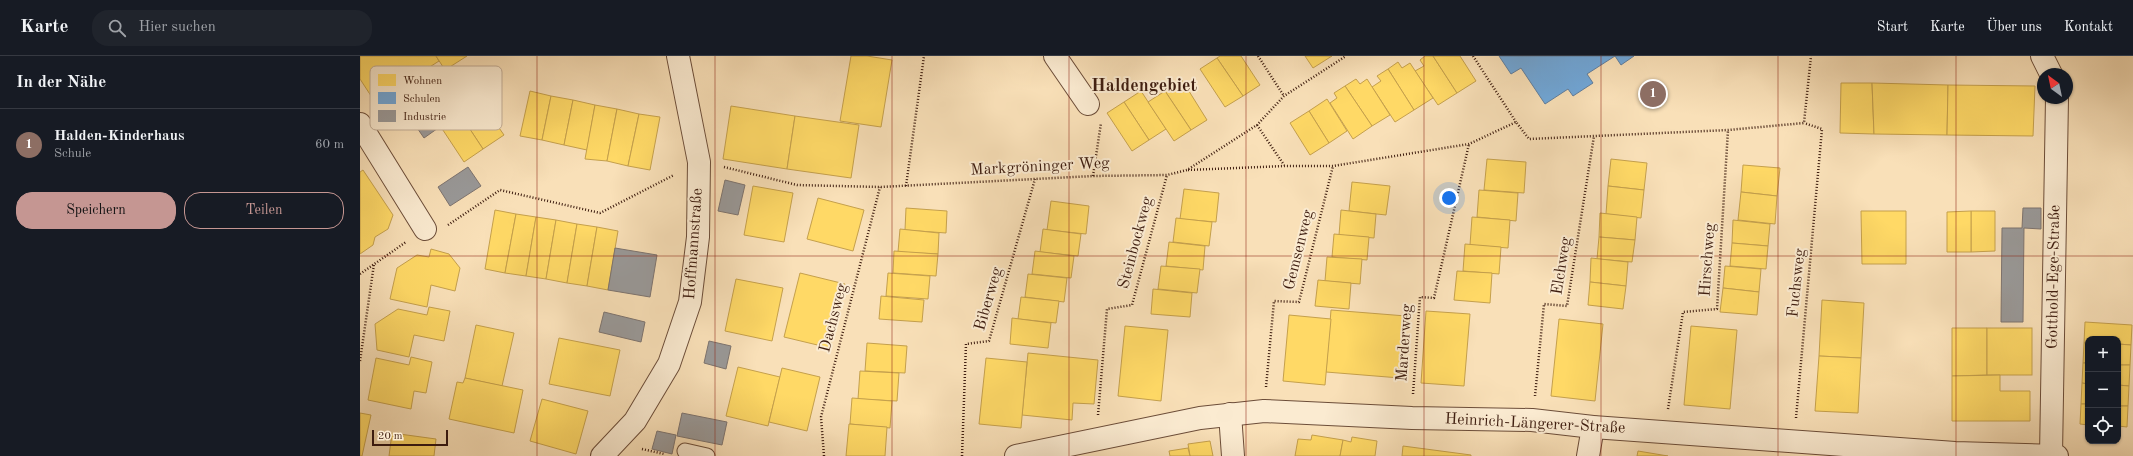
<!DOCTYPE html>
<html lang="de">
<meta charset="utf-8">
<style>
body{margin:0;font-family:"Old Standard TT",serif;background:#20242c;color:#f1f3f6}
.controls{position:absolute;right:12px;bottom:12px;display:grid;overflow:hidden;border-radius:8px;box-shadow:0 1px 3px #0004}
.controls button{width:36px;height:36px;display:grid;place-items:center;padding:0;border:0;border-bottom:1px solid #363941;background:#171b24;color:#f1f3f6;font:20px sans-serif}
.compass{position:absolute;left:1677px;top:12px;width:36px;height:36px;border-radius:50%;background:#171b24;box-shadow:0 1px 3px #0004;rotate:327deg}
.scale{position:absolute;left:12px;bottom:10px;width:76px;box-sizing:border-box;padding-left:4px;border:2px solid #3d1c0f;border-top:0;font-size:11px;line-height:14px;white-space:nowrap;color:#3d1c0f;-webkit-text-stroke:3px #fbebd1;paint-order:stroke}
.you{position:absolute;left:1089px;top:142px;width:14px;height:14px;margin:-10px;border:3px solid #fff;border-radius:50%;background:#1a73e8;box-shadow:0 0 0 6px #1a73e833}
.badge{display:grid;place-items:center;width:26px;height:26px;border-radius:50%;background:#c59692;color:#fff;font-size:13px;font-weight:700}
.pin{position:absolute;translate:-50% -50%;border:2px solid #fff;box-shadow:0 1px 4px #0006}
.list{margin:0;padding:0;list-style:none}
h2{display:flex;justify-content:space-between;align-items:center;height:52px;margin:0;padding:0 16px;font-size:17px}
h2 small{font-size:13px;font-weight:400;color:#9ea1a6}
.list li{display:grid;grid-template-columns:26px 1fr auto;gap:12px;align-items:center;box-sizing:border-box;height:72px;padding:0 16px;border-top:1px solid #363941}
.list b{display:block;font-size:15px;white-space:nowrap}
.list p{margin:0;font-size:13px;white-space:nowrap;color:#9ea1a6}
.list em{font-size:13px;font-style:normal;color:#9ea1a6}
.actions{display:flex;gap:8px;padding:12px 16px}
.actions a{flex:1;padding:9px 0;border:1px solid #c59692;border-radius:16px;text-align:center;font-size:14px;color:#c59692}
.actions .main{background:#c59692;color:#111}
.icon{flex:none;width:22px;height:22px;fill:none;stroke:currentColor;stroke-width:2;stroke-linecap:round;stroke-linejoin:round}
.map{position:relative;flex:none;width:1773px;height:400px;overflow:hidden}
header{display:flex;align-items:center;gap:24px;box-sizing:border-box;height:56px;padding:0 20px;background:#171b24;border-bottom:1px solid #363941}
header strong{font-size:19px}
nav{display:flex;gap:22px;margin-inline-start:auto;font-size:14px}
.search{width:280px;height:36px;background:#20242c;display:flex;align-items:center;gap:10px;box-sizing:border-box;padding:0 14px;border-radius:16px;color:#9ea1a6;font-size:15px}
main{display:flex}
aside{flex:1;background:#171b24}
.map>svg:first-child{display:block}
.homes{fill:#ffd966;stroke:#c5a04c}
.schools{fill:#6fa8dc;stroke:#607e9e}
.industry{fill:#999;stroke:#7d7470}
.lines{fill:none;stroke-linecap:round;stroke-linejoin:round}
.lane-casing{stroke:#6c4d39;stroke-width:17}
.street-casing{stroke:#6c4d39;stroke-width:24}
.path{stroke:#3d1c0f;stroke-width:2.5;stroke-dasharray:1 2;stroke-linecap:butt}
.lane{stroke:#fbebd1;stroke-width:15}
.street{stroke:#fbebd1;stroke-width:22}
.grid{fill:none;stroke:#8f2418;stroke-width:1;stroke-opacity:0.55}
.labels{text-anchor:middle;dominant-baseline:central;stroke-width:4;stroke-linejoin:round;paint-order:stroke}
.street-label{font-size:16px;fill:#3d1c0f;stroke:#fbebd1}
.quarter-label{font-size:18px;font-weight:bold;fill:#3d1c0f;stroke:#fbebd1}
.key{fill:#fbebd1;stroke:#c2ad97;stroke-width:1}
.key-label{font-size:11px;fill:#3d1c0f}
</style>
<header>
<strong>Karte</strong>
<div class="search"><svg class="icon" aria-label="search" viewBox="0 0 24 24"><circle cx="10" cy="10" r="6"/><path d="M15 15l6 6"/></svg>Hier suchen</div>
<nav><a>Start</a><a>Karte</a><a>Über uns</a><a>Kontakt</a></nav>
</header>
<main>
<aside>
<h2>In der Nähe<small></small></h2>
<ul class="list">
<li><span class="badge" style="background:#8d6e63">1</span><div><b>Halden-Kinderhaus</b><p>Schule</p></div><em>60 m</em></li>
</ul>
<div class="actions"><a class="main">Speichern</a><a>Teilen</a></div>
</aside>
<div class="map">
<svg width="1773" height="400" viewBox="0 0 1773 400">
<rect width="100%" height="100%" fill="#f9e0b8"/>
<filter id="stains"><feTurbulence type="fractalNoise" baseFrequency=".005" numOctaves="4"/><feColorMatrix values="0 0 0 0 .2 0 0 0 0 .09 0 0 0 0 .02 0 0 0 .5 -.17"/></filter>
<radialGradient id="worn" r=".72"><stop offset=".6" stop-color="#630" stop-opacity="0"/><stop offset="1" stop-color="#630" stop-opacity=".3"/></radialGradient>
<g class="homes">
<polygon points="0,0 76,0 79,5 15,46 0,23"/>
<polygon points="76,0 107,0 85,14"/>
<polygon points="491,0 507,0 532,4 521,71 480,65"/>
<polygon points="860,0 881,0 900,29 883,40 857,2"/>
<polygon points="945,0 972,0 953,12"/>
<polygon points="1065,0 1073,0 1097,37 1078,49 1055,15 1064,10 1060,4"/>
<polygon points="1073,0 1100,0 1116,25 1097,37"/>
<polygon points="857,2 883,40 865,51 840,13"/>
<polygon points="1038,6 1042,12 1050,7 1073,42 1054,54 1028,13"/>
<polygon points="1028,13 1054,54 1035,66 1012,31 1021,25 1017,20"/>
<polygon points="996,23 1000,28 1007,23 1030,59 1012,70 985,30"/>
<polygon points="822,24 847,64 831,74 805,35"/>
<polygon points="1481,27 1512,27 1514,78 1480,77"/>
<polygon points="1512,27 1588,29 1587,79 1514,78"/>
<polygon points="1588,29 1675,30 1673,80 1587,79"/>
<polygon points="985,30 1012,70 993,83 970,47 977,42 974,37"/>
<polygon points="170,35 191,40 182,84 160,80"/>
<polygon points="781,35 806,73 789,84 764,46"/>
<polygon points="805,35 831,74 814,85 788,46"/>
<polygon points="114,36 144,79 123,93 94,49"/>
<polygon points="191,40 213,44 204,89 182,84"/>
<polygon points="967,43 987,75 969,87 949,55"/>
<polygon points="213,44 235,49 227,94 204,89"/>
<polygon points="764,46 789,84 772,95 747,57"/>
<polygon points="94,49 123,93 104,106 75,62"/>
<polygon points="235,49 257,53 247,105 225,103"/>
<polygon points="371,50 435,60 427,113 363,103"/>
<polygon points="257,53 279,58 268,110 247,105"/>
<polygon points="949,55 969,87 950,99 930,67"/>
<polygon points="279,58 300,61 290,114 268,110"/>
<polygon points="435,60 499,69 491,122 427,113"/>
<polygon points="1127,103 1166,106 1164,137 1124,134"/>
<polygon points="1251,103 1287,107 1284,134 1248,130"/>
<polygon points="1383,109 1420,112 1417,140 1381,136"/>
<polygon points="3,114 33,159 28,173 15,181 13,189 0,198 0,116"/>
<polygon points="992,126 1030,130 1026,159 989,155"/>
<polygon points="393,130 433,137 424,186 384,179"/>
<polygon points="1248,130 1284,134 1281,162 1246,158"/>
<polygon points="824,133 859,137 856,166 820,163"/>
<polygon points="1119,134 1158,137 1156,165 1117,161"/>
<polygon points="1381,136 1417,140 1415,168 1378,164"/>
<polygon points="458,142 504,154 493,195 447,183"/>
<polygon points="691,145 729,150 726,178 687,174"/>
<polygon points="546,152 587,155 586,177 545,174"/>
<polygon points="135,154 156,158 145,217 125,213"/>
<polygon points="981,154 1016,158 1014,182 979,179"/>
<polygon points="1501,155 1546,155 1546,208 1502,208"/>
<polygon points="1611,155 1635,155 1635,195 1611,196"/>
<polygon points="1611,155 1611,196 1587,196 1587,156"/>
<polygon points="1240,157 1277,161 1275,184 1239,181"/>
<polygon points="156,158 176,161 166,220 145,217"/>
<polygon points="176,161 196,164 186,223 166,220"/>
<polygon points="1112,161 1150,164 1148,192 1110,189"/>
<polygon points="816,162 852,166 849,190 813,186"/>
<polygon points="196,164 217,168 207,227 186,223"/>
<polygon points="1373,164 1410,168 1408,190 1372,187"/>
<polygon points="217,168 237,171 227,230 207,227"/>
<polygon points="237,171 258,175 248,234 227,230"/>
<polygon points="540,173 579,177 578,198 538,196"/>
<polygon points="683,173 721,178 718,200 680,196"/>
<polygon points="974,178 1009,181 1007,204 972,201"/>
<polygon points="1239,181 1275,184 1272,206 1237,203"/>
<polygon points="809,186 845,190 843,214 806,210"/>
<polygon points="1372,187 1408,190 1406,213 1370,210"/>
<polygon points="1105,188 1141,191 1139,218 1103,215"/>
<polygon points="71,193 89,198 100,212 95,235 71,229 67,251 30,243 37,212 57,199 69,201"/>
<polygon points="534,195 578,198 576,220 533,217"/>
<polygon points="675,195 714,200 711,222 672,218"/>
<polygon points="967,201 1002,203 1000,228 965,225"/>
<polygon points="1231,202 1268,206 1266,230 1230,226"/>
<polygon points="801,210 840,213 837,237 798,233"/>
<polygon points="1365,210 1401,213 1399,236 1363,232"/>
<polygon points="1097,215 1132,217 1130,247 1094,244"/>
<polygon points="440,217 485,228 470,292 424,281"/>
<polygon points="528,217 570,220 568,243 526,240"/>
<polygon points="668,218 707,222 704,246 665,241"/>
<polygon points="376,223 423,232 412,285 365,275"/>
<polygon points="958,224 991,227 989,253 955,250"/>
<polygon points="1230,226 1266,230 1263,253 1228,249"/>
<polygon points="1363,232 1399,236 1397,259 1360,256"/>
<polygon points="793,233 832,237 830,261 791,258"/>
<polygon points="521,240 564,244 562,266 519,263"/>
<polygon points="661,241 699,245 696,267 658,263"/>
<polygon points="1462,244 1504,247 1501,302 1459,300"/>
<polygon points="69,251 90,255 84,285 54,279 49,301 17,294 15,268 38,253 67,259"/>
<polygon points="971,254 1046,260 1040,322 966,316"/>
<polygon points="1066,255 1110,258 1104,330 1061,327"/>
<polygon points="929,259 971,263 965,329 923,325"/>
<polygon points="652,262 691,267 688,292 650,288"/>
<polygon points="1199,263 1243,268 1235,345 1191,340"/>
<polygon points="1725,266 1772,269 1771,289 1758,288 1758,283 1728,283 1728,287 1724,287"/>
<polygon points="116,269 154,277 142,330 105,322"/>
<polygon points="765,270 808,274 801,345 758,340"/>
<polygon points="1331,270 1377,274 1370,353 1324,349"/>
<polygon points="1592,272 1627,272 1627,319 1592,320"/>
<rect x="1627" y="272" width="45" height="47"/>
<polygon points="199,282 260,294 250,340 189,328"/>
<polygon points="507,287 547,290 545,317 505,315"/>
<polygon points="1724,287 1728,287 1728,307 1723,307"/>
<polygon points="1758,288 1771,289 1770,309 1758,309"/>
<polygon points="668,297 738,304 734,348 713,347 712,364 662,359"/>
<polygon points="1459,300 1501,302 1498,357 1455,355"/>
<polygon points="51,301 72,306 66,337 54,335 51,353 8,344 16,302 49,309"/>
<polygon points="626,302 667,306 661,372 619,368"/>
<polygon points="1723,307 1728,307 1728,328 1722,327"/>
<polygon points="1758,309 1770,309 1769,330 1758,329"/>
<polygon points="378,311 420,321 408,370 366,360"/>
<polygon points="422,312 460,321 447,375 409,366"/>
<polygon points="500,315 539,317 537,345 498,343"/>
<polygon points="1640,319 1640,335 1670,335 1670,365 1592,365 1592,320"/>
<polygon points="105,322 163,334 154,377 89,363 97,326 103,327"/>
<polygon points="1722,327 1728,328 1728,348 1721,348"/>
<polygon points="1758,329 1769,330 1768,350 1758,350"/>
<polygon points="492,342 532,345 530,372 490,368"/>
<polygon points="182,343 228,355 216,398 170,385"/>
<polygon points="1721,348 1728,348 1728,369 1720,368"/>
<polygon points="1758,350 1768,350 1767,371 1758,370"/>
<polygon points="0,357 11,359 2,400 0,400"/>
<polygon points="489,368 527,371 525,400 486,400"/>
<polygon points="32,377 76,383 74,400 29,400"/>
<polygon points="952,379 983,384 980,400 935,400 938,383 951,384"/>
<polygon points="992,381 1017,385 1015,400 980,400 983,384 991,386"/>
<polygon points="850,385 853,400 830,400 828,388"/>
<polygon points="1043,390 1111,399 1111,400 1042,400"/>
<polygon points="828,392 830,400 810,400 809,395"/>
<polygon points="1278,395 1308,400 1277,400"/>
</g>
<polygon class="schools" points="1139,0 1274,0 1261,9 1255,0 1227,18 1233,27 1213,40 1208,33 1185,48 1161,12 1151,18"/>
<g class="industry">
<polygon points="68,52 81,70 64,82 51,63"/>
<polygon points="108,111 121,130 90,150 78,131"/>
<polygon points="365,124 385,129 378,159 358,155"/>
<polygon points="1663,152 1681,152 1681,173 1664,172 1663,266 1641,266 1642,172 1662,172"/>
<polygon points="255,192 297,199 290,241 248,234"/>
<polygon points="244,256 285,266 281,286 239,276"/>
<polygon points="349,285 371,290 366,313 344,307"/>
<polygon points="322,357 367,366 362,389 317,380"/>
<polygon points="297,375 316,379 312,398 292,393"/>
</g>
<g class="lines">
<g class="lane-casing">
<polyline id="lane" points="325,395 347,400"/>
</g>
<g class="street-casing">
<g id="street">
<polyline points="695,0 728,48"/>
<polyline points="1682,0 1691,18"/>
<polyline points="0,68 65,173"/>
<polyline points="870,358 873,400"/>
<polyline points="1691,399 1697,42"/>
<polyline points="242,400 275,365 309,308 330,246 338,181 339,106 318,0"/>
<polyline points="656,400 840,362 904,355 1052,362 1172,364 1233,371 1595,397 1697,400"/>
<polyline points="1228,400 1233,371"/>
</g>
</g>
<g class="path">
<polyline points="898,0 924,40"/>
<polyline points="1113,0 1156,66"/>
<polyline points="897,69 924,109"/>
<polyline points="364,111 437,129 520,131 733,120 807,119 827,114 897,69 924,40 986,0"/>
<polyline points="828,114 924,110 973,110 1109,88 1156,66 1169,83 1368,74 1444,67 1451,0"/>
<polyline points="733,120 741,67"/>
<polyline points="546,130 564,0"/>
<polyline points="88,169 140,134 240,157 314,119"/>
<polyline points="0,218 46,186"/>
<polyline points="0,305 14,208"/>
<polyline points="906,331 914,245 939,246 973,110"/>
<polyline points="1053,338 1060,241 1074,242 1109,88"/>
<polyline points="1175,340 1184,248 1207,250 1234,80"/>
<polyline points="1308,353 1323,256 1357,253 1368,74"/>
<polyline points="738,359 747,253 772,249 807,119"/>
<polyline points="1436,362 1462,73 1444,67"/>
<polyline points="282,393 304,398"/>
<polyline points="464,400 461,361 520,131"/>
<polyline points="602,400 606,288 629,285 675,123"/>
</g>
<use href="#lane" class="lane"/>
<use href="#street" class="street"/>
</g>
<path class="grid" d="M177,0v400M355,0v400M532,0v400M709,0v400M886,0v400M1064,0v400M1241,0v400M1418,0v400M1596,0v400M0,200h1773"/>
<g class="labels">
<g class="street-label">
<text transform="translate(680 111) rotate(-3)">Markgröninger Weg</text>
<text transform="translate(776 187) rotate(-75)">Steinbockweg</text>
<text transform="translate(334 188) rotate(-86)">Hoffmannstraße</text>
<text transform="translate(939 194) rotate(-76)">Gemsenweg</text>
<text transform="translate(1348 204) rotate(-86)">Hirschweg</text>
<text transform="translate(1202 210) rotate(-81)">Elchweg</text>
<text transform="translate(1694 221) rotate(-89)">Gotthold-Ege-Straße</text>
<text transform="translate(1437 227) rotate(-84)">Fuchsweg</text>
<text transform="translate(629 243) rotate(-74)">Biberweg</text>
<text transform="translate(474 262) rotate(-75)">Dachsweg</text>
<text transform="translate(1045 287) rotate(-86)">Marderweg</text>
<text transform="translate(1175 368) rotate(3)">Heinrich-Längerer-Straße</text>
</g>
<g class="quarter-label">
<text x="784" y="30">Haldengebiet</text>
</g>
</g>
<rect x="10" y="10" width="132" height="64" rx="6" class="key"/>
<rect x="18" y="18" width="18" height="12" fill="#ffd966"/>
<rect x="18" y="36" width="18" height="12" fill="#6fa8dc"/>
<rect x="18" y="54" width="18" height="12" fill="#999"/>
<g class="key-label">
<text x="43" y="28">Wohnen</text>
<text x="43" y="46">Schulen</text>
<text x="43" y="64">Industrie</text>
</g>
<rect width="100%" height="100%" filter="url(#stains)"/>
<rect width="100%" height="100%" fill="url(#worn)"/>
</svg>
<div class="controls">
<button>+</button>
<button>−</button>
<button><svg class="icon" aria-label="locate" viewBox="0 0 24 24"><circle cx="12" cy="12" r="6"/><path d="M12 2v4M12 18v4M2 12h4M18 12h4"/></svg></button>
</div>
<svg class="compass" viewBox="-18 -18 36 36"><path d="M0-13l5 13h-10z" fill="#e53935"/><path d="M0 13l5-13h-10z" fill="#9ea1a6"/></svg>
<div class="scale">20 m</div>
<div class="you"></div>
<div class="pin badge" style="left:1293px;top:38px;background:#8d6e63">1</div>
</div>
</main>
